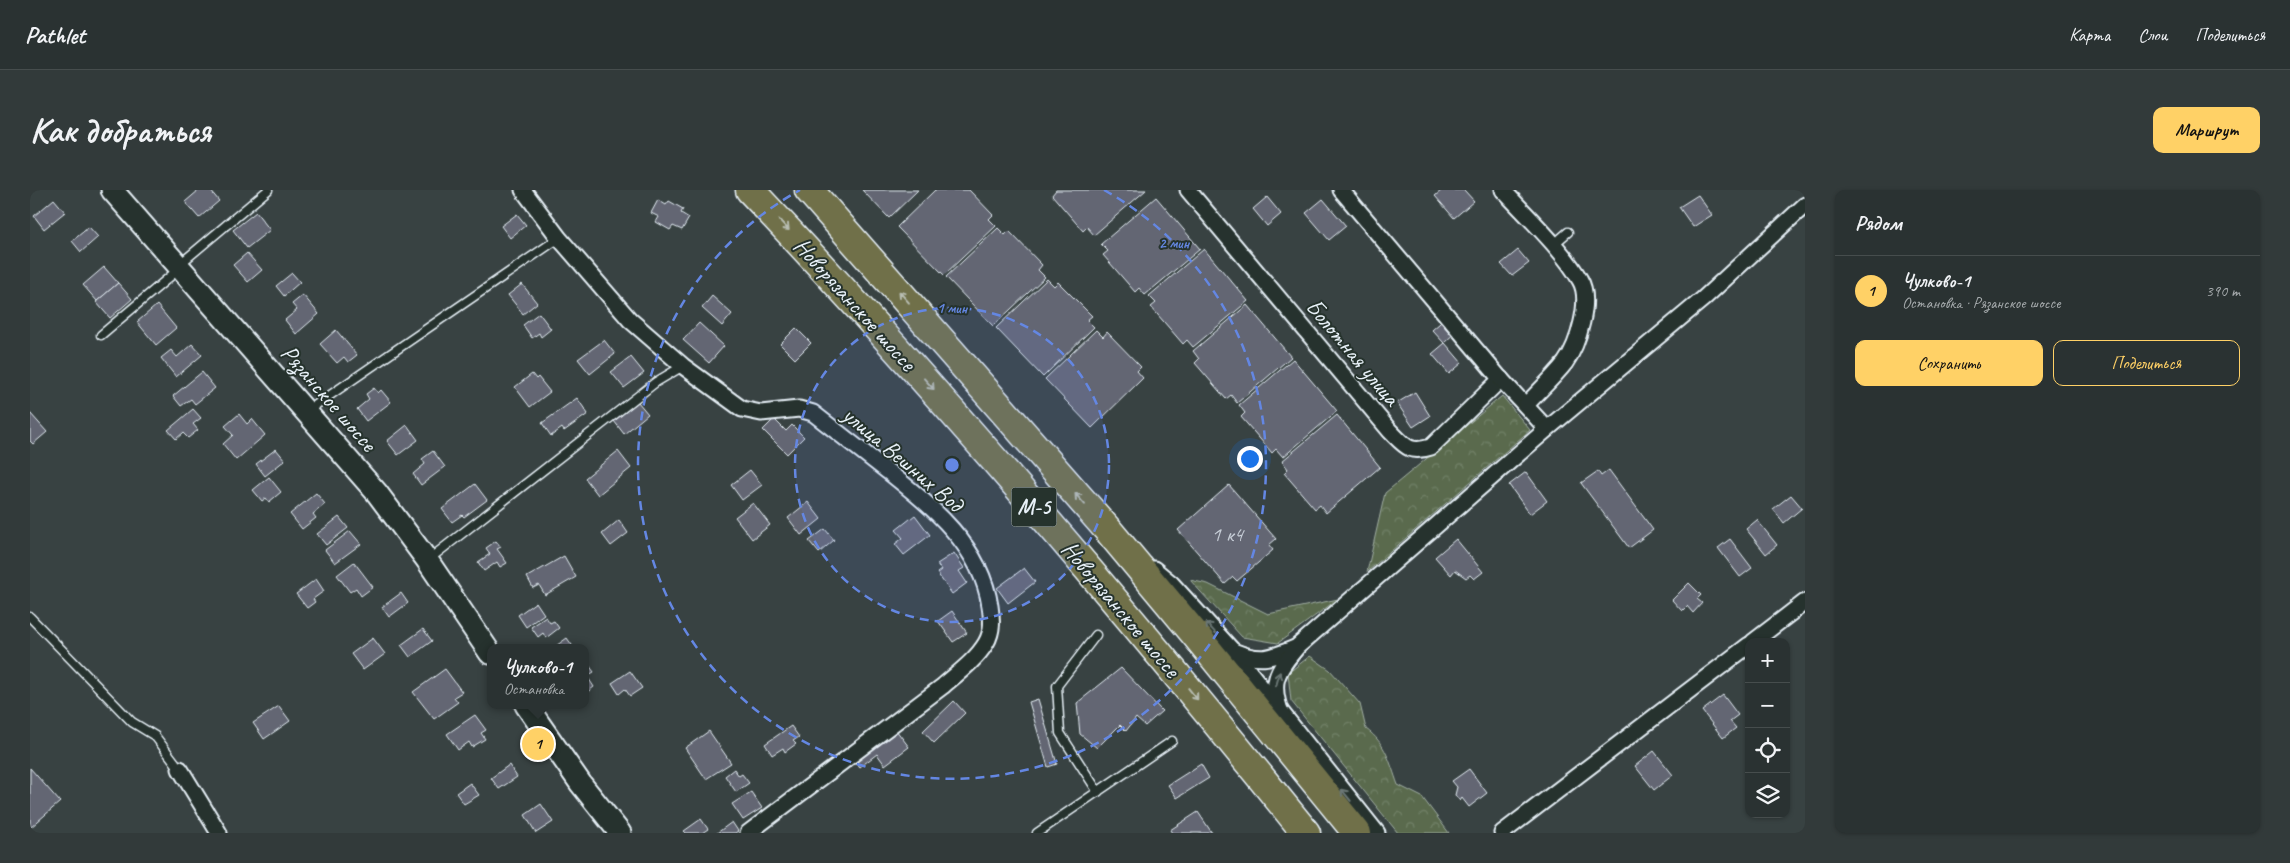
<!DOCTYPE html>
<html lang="ru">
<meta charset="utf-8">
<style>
body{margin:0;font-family:Caveat,sans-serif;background:#323a3a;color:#f1f3f6}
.controls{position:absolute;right:15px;bottom:15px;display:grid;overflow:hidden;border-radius:10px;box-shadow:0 1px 4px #0004}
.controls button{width:45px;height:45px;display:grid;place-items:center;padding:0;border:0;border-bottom:1px solid #464d4d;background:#2a3232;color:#f1f3f6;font:25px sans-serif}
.you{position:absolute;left:1219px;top:268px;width:18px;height:18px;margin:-12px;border:4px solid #fff;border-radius:50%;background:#1a73e8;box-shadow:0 0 0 8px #1a73e833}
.badge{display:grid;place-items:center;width:32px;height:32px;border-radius:50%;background:#ffd166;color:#111;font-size:16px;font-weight:700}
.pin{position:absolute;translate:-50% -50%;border:2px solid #fff;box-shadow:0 1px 5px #0006}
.popup{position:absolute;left:457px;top:454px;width:102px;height:65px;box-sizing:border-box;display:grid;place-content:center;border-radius:10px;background:#2a3232;filter:drop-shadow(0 1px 4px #0005);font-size:16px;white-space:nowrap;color:#a5aaac}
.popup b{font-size:19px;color:#f1f3f6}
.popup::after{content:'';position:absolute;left:50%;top:100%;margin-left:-10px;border:10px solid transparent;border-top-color:#2a3232}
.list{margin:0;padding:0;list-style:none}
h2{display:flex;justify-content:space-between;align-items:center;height:65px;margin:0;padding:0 20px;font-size:21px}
h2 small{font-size:16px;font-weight:400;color:#a5aaac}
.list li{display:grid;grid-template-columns:32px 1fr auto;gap:15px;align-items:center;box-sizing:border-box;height:70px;padding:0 20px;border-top:1px solid #464d4d}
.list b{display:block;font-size:19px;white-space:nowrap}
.list p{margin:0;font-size:16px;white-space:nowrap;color:#a5aaac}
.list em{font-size:16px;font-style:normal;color:#a5aaac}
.actions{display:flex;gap:10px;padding:15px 20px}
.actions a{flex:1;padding:11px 0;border:1px solid #ffd166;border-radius:10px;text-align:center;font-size:18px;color:#ffd166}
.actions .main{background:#ffd166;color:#111}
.icon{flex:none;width:28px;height:28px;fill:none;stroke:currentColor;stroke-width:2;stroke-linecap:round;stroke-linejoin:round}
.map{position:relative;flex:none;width:1775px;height:643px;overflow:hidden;border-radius:10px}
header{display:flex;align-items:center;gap:30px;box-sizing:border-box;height:70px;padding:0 25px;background:#2a3232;border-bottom:1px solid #464d4d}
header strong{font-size:24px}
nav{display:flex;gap:28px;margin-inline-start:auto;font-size:18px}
.intro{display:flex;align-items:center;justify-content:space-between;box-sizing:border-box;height:120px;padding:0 30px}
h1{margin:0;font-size:35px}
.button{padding:12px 22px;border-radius:10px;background:#ffd166;color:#111;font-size:18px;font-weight:700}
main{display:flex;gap:30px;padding:0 30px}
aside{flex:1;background:#2a3232;border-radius:10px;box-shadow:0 1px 4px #0004}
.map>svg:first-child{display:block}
.forest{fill:url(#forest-crowns);stroke:#a1aea3}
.building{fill:#636673;stroke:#e8f1f8}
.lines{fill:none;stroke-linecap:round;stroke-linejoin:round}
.lane-casing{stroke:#e8f1f8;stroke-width:11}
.street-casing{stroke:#e8f1f8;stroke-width:19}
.secondary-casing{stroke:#e8f1f8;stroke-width:25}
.highway-casing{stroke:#e8f1f8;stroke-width:31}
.lane{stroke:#26332d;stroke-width:8}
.street{stroke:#26332d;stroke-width:15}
.secondary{stroke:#26332d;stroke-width:21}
.highway{stroke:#6f704a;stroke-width:28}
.oneway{stroke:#b8bdb2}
.oneway2{stroke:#6a7674}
.ring{fill:none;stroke:#6487e3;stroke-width:2.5;stroke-dasharray:9 6}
.labels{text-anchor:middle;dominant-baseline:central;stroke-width:4;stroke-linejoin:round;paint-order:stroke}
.number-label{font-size:21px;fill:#c7ced7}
.shield{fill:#26332d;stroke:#aeb8bb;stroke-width:1}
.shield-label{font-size:22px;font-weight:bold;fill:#e8f1f8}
.street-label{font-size:24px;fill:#e8f1f8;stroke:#26332d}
.centre{fill:#6487e3;stroke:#26332d;stroke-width:2.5}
.ring-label{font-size:15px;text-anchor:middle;font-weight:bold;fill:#6487e3;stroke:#26332d;stroke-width:4;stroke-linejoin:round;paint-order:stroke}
</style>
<header>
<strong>Pathlet</strong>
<nav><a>Карта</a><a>Слои</a><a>Поделиться</a></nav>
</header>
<div class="intro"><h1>Как добраться</h1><a class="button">Маршрут</a></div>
<main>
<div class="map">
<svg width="1775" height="643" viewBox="0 0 1775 643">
<defs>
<pattern id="forest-crowns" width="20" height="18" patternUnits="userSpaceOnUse" patternTransform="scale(1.25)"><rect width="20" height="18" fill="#5a6b4e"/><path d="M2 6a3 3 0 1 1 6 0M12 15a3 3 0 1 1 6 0" fill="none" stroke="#728168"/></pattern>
</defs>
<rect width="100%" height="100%" fill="#384242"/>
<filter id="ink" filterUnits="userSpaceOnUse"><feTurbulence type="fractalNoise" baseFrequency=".02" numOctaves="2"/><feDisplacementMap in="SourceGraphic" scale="10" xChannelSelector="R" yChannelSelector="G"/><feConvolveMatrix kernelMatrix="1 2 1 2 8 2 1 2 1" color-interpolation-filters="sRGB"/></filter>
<g filter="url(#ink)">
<g class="forest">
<polygon points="1472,206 1500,240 1337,382 1355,303"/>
<polygon points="1160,390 1178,394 1238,424 1308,409 1248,453 1212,447"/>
<path d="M1280,466l20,14 30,34 6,25c20,14 24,34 32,56l24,12 27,36h-51l-107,-132 -3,-28z"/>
</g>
<g class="building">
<polygon points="169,0 180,0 189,11 169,28 155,12"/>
<polygon points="832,0 888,0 859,28"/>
<polygon points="905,0 939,0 963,25 959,29 966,36 914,85 867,37"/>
<polygon points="1026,0 1116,0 1064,45 1057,37 1053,41 1022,5"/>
<polygon points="1412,0 1434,0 1444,11 1424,28 1405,6"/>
<polygon points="1668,5 1682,25 1663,37 1649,17"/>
<polygon points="1126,7 1170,59 1115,105 1109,98 1105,102 1073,65 1078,61 1071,54"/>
<polygon points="1237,7 1251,24 1237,36 1223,19"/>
<polygon points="24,9 35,22 14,39 4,26"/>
<polygon points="1293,9 1316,36 1299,50 1276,23"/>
<polygon points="628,10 636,15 639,11 653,19 651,23 659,28 652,40 643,36 640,40 626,32 629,27 621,23"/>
<polygon points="226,22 240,40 217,58 203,40"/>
<polygon points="487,24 496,35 480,48 471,36"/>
<polygon points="59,37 68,47 51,62 42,51"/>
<polygon points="968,38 975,45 979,41 1012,75 1008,80 1015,87 963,136 916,87"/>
<polygon points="1174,59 1218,111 1163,157 1157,150 1153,154 1121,117 1126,113 1119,106"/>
<polygon points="1488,60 1499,73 1482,86 1471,74"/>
<polygon points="217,63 232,80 218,92 203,75"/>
<polygon points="74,77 88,93 67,111 53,95"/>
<polygon points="262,83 270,92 254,106 246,96"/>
<polygon points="1017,89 1024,96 1028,92 1062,126 1057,130 1064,137 1013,187 966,138"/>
<polygon points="88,93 102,109 80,128 66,112"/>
<polygon points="492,94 507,113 493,124 478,105"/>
<polygon points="273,105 289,124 266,144 255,130 267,120 262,114"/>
<polygon points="682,106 702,124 692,136 672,118"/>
<polygon points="127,115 146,138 126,155 107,132"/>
<polygon points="1217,115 1261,167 1207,213 1201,205 1196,209 1165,173 1169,169 1163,161"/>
<polygon points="509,123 521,139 511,147 509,143 502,148 493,135"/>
<polygon points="1418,126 1429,139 1414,153 1402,140"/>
<polygon points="669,133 694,156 679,173 653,150"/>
<polygon points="766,138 781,153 765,169 750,154"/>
<polygon points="306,140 327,165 318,172 314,167 307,173 290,154"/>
<polygon points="1066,140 1073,147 1077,142 1111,177 1107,181 1113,188 1062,238 1015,189"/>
<polygon points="574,150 585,164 560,184 548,169"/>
<polygon points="1415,153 1432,173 1419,184 1402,164"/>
<polygon points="162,154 172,165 146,187 131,168 141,160 147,167"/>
<polygon points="601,167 614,183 594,198 581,182"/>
<polygon points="1263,169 1307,221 1253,267 1246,259 1242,263 1211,227 1215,223 1209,215"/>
<polygon points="172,182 185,198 165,214 161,209 151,216 143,206"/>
<polygon points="502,184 506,189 508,187 520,202 500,217 485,197"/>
<polygon points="344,198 348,203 351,200 361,212 336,231 327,219 339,209 336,204"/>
<polygon points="1385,202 1400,226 1383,237 1367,213"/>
<polygon points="547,208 558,224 534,241 532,238 521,246 512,233"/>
<polygon points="608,212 618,224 594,244 584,231"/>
<polygon points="163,219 171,228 163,234 168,240 158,248 153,243 146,249 138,240"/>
<polygon points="0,223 17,242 3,254 0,251"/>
<polygon points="209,224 217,234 222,229 235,245 206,270 193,254 203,245 195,236"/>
<polygon points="1307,225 1350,277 1296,323 1290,315 1285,319 1254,283 1258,279 1252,271"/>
<polygon points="744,229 756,241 762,235 774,247 757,264 733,240"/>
<polygon points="377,235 388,250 368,265 357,251"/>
<polygon points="246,259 255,270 235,286 226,274"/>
<polygon points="403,261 415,277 391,295 383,284 395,274 392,269"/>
<polygon points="588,261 601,278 568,305 555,288"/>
<polygon points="720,280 732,295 712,310 701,295"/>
<polygon points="1579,280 1623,340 1599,358 1551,293 1568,281 1571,286"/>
<polygon points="1496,282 1517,311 1500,324 1479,295"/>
<polygon points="239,287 251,302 239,312 236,308 232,311 223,300"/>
<polygon points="445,294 457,310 434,327 432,325 422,332 412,319"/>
<polygon points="1199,295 1246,349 1239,355 1243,360 1207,391 1203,387 1195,394 1148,340"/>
<polygon points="286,303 295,314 283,324 286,328 272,339 260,324"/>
<polygon points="1761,305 1772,318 1754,333 1743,319"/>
<polygon points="778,312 791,329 771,345 758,328"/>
<polygon points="723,313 740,335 722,349 705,327"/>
<polygon points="885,325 900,345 874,365 865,354 873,348 866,340"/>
<polygon points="309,327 318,338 296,355 287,344"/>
<polygon points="589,330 598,343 581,356 572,344"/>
<polygon points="1727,330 1747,355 1736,364 1716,339"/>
<polygon points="795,339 804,350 789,363 779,351"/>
<polygon points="320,341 331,354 305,373 295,360"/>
<polygon points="1426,349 1453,382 1444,389 1440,385 1436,388 1425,380 1421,385 1405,367"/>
<polygon points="1700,349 1722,378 1710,387 1688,358"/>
<polygon points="466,351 471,357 467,359 477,373 470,377 467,372 454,381 448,372 460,364 456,358"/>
<polygon points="924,363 934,378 929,381 937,393 922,404 907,383 911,380 907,374"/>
<polygon points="534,366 546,387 515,405 509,395 503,398 497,387"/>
<polygon points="324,372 343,397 331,406 326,398 320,402 307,385"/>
<polygon points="994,378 1005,392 978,413 967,398"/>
<polygon points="286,389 294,401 283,409 285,412 277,418 266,404"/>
<polygon points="1659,393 1671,405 1667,409 1672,413 1663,423 1657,416 1652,421 1642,410"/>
<polygon points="371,403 378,413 359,427 352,417"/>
<polygon points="506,412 514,424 496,437 488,425"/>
<polygon points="922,421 937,443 923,452 908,431"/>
<polygon points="516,427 520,433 524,431 529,438 516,448 513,443 508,447 501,437"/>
<polygon points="393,439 402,451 380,467 371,455"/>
<polygon points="343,448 355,464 333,480 321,464"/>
<polygon points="537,448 544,458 523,458"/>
<polygon points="556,471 564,482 557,486 564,497 556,503"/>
<polygon points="1091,478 1132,521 1115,536 1106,528 1096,541 1090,535 1067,558 1050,544 1047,513"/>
<polygon points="415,479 432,502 424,507 428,512 404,529 383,502"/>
<polygon points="600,481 612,498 600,506 595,499 589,504 582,493"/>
<polygon points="1693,505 1708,525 1700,531 1706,538 1693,548 1672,521"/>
<polygon points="1008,509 1027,574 1018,577 999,512"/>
<polygon points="924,511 935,523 904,553 893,541"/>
<polygon points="249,516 260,531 234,549 223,533"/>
<polygon points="445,525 456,540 451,543 455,549 442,557 439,552 428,560 417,544"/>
<polygon points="761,536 769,547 763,551 766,554 755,562 753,558 742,565 735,554"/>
<polygon points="866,540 879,557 855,575 847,564 830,577 825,571"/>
<polygon points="679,541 701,573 676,589 655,558"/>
<polygon points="1624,561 1643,585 1624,600 1605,576"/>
<polygon points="1171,574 1179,588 1147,608 1138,595"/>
<polygon points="479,575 487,587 469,599 461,588"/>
<polygon points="0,578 30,612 0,638"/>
<polygon points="704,579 709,586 712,584 719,593 706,602 695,586"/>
<polygon points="1439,579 1457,603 1439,617 1432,608 1430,611 1425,605 1427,597 1422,591"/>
<polygon points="440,593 449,605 434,614 426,603"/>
<polygon points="721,602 732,618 713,630 702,614"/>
<polygon points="511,614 523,632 506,643 495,625"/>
<polygon points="1168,622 1182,643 1142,643 1140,640"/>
<polygon points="671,629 678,639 672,643 656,643 654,641"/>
<polygon points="702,632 708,641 705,643 687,643"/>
</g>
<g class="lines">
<g class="lane-casing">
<g id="lane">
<polyline points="1523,55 1538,42"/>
<polyline points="150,74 238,0"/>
<polyline points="71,145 149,79"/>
<polyline points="277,221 529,48"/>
<polyline points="398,370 626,192 653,176"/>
<polyline points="0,427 102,532 125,546 150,579"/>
<polyline points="1066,445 1027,496 1030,543 1068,602"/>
<polyline points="1007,643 1142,551"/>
</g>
</g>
<g class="street-casing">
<g id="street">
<path d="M493,0l36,48 71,82 53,46 59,43 19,4 38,-4 14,4c24,19 49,38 73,57 45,36 95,75 104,136 2,13 3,25 -4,37 -10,17 -28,30 -43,43l-195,147"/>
<path d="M1158,0l202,241c15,15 19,23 41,16l70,-68"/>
<polyline points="1311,0 1468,186 1517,239"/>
<path d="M1473,0c24,26 60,60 77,90 12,20 -2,65 -15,83 -12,15 -26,28 -39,42"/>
<polyline points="1124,379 1141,393 1202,460 1347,643"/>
<polyline points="1723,452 1775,412"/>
<path d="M1203,461c27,11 35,8 62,-3"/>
<path d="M1252,526c-13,-34 -6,-44 16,-70l249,-217 156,-130 102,-94"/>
<polyline points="150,579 189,643"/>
<polyline points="1472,643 1719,455"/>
</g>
</g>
<g class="secondary-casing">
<g id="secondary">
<polyline points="82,0 347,303 397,370 460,463"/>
<polyline points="496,515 551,594 590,643"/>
</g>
</g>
<g class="highway-casing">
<g id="highway">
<path d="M720,0c195,206 378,423 556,643"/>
<polyline points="779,0 1078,340 1164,443 1327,643"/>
</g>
</g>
<use href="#lane" class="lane"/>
<use href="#street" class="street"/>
<use href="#secondary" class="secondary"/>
<use href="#highway" class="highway"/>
</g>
<defs><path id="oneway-shaft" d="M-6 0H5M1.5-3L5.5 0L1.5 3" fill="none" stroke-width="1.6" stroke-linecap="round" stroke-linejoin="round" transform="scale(1.25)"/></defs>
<g class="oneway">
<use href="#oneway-shaft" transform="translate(754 35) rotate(47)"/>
<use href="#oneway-shaft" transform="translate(874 107) rotate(-131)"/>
<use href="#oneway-shaft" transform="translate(899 194) rotate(48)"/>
<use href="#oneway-shaft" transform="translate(1050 309) rotate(-131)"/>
<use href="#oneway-shaft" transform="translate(1163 504) rotate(51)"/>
</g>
<g class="oneway2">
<use href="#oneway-shaft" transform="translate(1181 438) rotate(-132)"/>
<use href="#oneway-shaft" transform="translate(1248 489) rotate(-74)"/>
<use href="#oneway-shaft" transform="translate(1316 605) rotate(-129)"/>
</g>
</g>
<circle cx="922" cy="275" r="157" fill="#6487e3" fill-opacity=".12"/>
<g class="ring">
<circle cx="922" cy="275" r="157"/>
<path d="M1074 0A314 314 0 1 1 770 0"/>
</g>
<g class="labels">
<g class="number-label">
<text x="1197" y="344">1 к4</text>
</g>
<rect class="shield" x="981.5" y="297.5" width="45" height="39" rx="4"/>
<g class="shield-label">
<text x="1004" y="317">М-5</text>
</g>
<g class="street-label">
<text transform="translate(825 114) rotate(48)">Новорязанское шоссе</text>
<text transform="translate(1323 162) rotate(50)">Болотная улица</text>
<text transform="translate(299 208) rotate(49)">Рязанское шоссе</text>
<text transform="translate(873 269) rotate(40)">улица Вешних Вод</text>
<text transform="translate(1091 419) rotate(50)">Новорязанское шоссе</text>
</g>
</g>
<circle cx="922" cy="275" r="8" class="centre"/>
<g class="ring-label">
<text x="1144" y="58">2 мин</text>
<text x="922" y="123">1 мин</text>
</g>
</svg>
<div class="controls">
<button>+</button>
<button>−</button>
<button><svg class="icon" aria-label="locate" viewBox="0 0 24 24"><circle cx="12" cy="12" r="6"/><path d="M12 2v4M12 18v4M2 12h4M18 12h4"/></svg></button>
<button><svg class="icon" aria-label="layers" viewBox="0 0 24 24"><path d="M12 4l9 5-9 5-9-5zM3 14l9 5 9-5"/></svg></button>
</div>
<div class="you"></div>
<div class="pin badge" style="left:508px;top:554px">1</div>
<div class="popup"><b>Чулково-1</b>Остановка</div>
</div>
<aside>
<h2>Рядом<small></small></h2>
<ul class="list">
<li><span class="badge">1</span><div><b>Чулково-1</b><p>Остановка · Рязанское шоссе</p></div><em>390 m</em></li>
</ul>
<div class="actions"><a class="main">Сохранить</a><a>Поделиться</a></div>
</aside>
</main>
